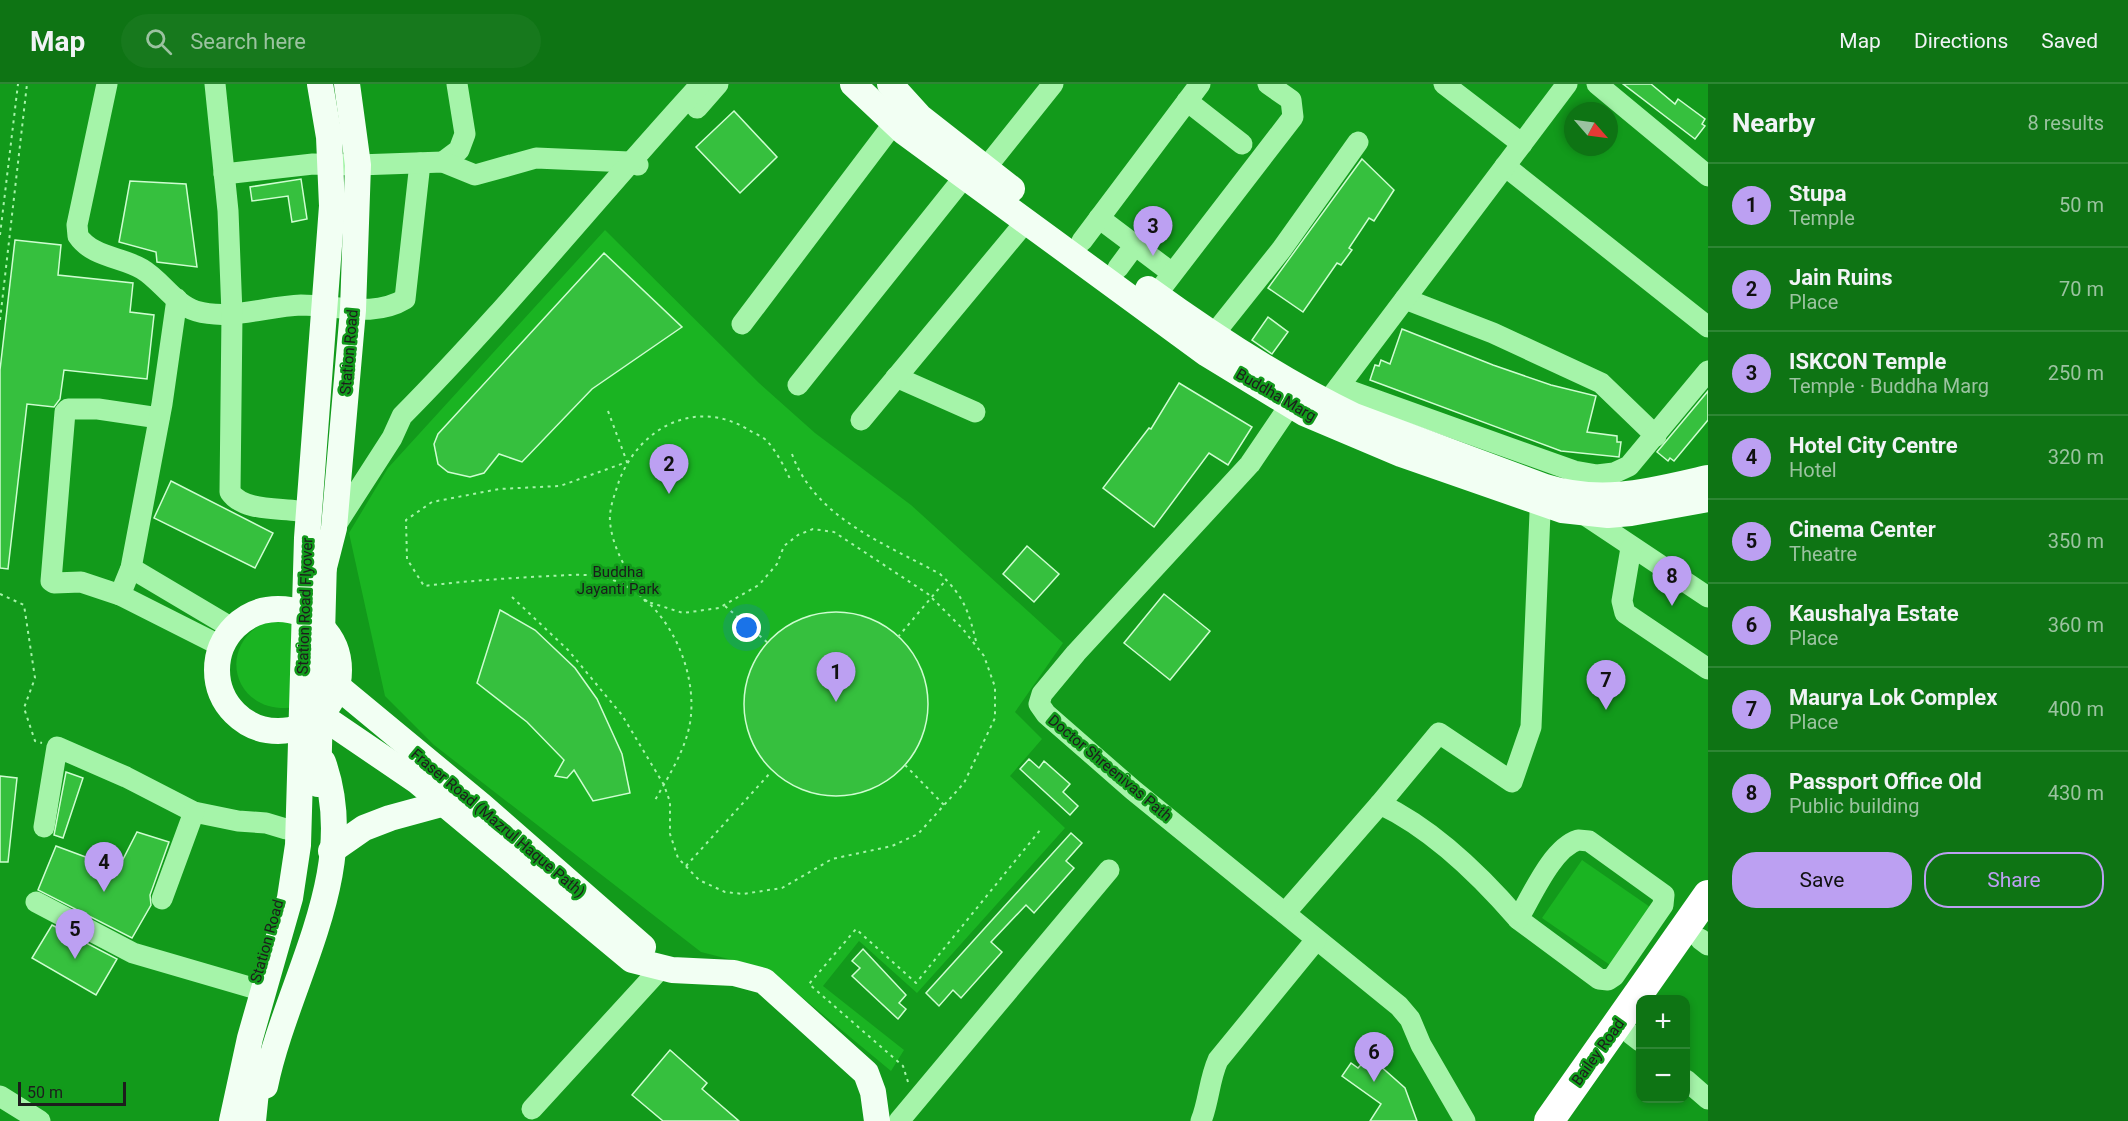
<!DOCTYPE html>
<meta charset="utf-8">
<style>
body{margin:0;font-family:Roboto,sans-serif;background:#17791d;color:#f1f3f6}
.controls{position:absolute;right:18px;bottom:18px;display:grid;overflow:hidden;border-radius:12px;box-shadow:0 3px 9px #0003}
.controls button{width:54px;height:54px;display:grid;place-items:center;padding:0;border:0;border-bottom:2px solid #2e8634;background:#0e7414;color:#f1f3f6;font:30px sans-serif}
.compass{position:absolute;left:1564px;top:18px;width:54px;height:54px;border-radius:50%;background:#0e7414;box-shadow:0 3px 9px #0003;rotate:118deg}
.scale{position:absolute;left:18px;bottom:15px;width:108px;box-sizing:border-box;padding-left:6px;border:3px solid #1d1d1d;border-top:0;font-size:16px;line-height:21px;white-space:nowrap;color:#1d1d1d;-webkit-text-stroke:4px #129a1b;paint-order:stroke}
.you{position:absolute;left:747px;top:544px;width:21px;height:21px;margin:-15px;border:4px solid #fff;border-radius:50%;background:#1a73e8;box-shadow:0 0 0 9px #1a73e833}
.badge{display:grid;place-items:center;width:39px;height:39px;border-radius:50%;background:#bca0f2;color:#111;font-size:20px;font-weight:700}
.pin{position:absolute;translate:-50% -50px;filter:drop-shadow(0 2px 3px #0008)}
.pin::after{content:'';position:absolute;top:32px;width:21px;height:18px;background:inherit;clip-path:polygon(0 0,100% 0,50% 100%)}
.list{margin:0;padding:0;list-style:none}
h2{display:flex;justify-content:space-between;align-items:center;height:78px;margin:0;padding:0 24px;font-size:26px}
h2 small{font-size:20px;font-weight:400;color:#9bc3a0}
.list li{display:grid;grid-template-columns:39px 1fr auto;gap:18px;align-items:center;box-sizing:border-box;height:84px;padding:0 24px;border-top:2px solid #2e8634}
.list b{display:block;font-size:22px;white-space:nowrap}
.list p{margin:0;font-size:20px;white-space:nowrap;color:#9bc3a0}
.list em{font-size:20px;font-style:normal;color:#9bc3a0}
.actions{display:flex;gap:12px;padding:18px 24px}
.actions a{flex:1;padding:14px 0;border:2px solid #bca0f2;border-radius:24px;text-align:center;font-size:21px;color:#bca0f2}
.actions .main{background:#bca0f2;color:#111}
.icon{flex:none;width:33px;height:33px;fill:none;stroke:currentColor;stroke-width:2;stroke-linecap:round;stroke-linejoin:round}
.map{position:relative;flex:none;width:1708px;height:1037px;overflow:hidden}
header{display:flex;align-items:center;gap:36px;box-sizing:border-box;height:84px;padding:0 30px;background:#0e7414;border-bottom:2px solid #2e8634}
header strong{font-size:28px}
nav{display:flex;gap:33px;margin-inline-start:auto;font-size:21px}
.search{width:420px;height:54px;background:#17791d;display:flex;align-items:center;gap:15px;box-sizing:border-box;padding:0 21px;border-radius:33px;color:#9bc3a0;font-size:22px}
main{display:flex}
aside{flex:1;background:#0e7414}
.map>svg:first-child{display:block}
.green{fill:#1ab422}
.building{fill:#36c03e;stroke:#cefdd0;stroke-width:1.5}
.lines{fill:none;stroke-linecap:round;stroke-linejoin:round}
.path{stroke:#a5f4a9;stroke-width:2;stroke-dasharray:3 4.5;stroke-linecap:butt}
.minor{stroke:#a5f4a9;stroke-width:21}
.major{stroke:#f2fff3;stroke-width:26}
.highway{stroke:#fff;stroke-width:30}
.labels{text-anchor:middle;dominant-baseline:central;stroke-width:5;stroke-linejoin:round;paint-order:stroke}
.street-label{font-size:15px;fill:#1d1d1d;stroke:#129a1b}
.park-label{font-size:15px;fill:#1a1d1b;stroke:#129a1b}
</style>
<header>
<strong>Map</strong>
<div class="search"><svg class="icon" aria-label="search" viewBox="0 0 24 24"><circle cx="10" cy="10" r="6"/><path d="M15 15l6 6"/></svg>Search here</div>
<nav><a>Map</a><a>Directions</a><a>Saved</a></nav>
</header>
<main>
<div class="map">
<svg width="1708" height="1037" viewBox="0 0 1708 1037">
<rect width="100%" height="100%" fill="#129a1b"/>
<g class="green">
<polygon points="605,146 759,299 815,349 911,421 1063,559 1015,628 1042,655 1010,692 1065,744 917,909 859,857 823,902 904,966 891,987 774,890 756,882 701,868 434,661 385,612 349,449 388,384"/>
<path d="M283,533l18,4 -3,86c-72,12 -86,-77 -15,-90z"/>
<polygon points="1582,776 1650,823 1610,881 1542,834"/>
</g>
<g class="building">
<polygon points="1623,0 1651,0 1675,20 1678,15 1705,35 1702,40 1705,42 1695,55"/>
<polygon points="734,27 777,73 740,109 696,63"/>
<polygon points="1362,75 1394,106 1374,137 1369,134 1349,164 1352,166 1341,181 1337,179 1303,228 1268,204"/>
<polygon points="301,95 307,135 292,138 288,112 252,117 250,103"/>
<polygon points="130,97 186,100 197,183 157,178 156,168 119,158"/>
<polygon points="15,156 61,161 58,191 133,199 130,228 154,231 147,295 64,286 60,315 54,323 27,320 8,485 0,484 0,286"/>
<polygon points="604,169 682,243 592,305 522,378 499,370 484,389 470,393 448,388 438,380 434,360 438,350"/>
<polygon points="1268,233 1288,248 1272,270 1252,256"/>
<polygon points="1402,245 1493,281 1551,301 1596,312 1587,348 1617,352 1617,358 1621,358 1619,373 1561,367 1370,296 1375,281 1379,282 1381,276 1390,280"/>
<polygon points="1179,299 1252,343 1228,381 1209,369 1154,443 1103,404 1149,344 1151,345"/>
<polygon points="1708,307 1708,336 1674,377 1670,374 1668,377 1657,368"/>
<polygon points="171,397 273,449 255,484 154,434"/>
<polygon points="1027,462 1059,490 1034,518 1003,490"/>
<polygon points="1164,510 1210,547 1170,596 1124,559"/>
<polygon points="500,526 535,546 575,584 597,615 622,670 630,709 593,717 574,686 567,694 555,692 564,676 527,638 477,599"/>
<circle cx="836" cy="620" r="92"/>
<polygon points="1029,675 1039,684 1044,677 1070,700 1063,708 1078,722 1070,731 1020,685"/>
<polygon points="66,688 83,694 63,754 54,751"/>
<polygon points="0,692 17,694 8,778 0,778"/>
<polygon points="137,748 169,758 150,811 151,821 132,854 38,806 56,762 118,785"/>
<polygon points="1071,749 1082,759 1066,777 1074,784 1034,829 1026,821 991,858 1002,868 961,914 953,906 939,922 926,909"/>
<polygon points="52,841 117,875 96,911 32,874"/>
<polygon points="863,865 906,911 899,919 906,925 898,935 852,892 860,884 852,877"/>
<polygon points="670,966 707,999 702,1005 739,1037 663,1037 632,1011"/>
<polygon points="1369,972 1405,1004 1417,1037 1370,1037 1381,1020 1342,992 1351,979 1358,984"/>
</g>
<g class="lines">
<g class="path">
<polyline points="0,151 18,0"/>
<polyline points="0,236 27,0"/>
<path d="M608,327l19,51 -67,24 -61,3 -67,13 -26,18 1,39 17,27c42,-5 84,-8 127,-10 18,-1 41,-3 59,3 55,18 89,89 80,144 -5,28 -22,54 -36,79"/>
<path d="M792,370c23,64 92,89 148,120 25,23 29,39 37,71"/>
<polyline points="0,510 24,521 35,594 24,624 35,657 42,659"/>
<path d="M512,513l56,53 54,65 42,70 6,17v32l8,24 21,22 26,12 18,2 39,-6 50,-29 60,-13 26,-12 46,-51 31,-65v-31l-11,-31 -22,-28 -34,-34 -94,-62 -21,-3 -15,6 -14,11 -7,18 -18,21 -40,23 -36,5 -38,-12c-14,-24 -33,-51 -35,-80 -1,-13 5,-27 9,-40 20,-53 76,-83 128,-52 6,4 15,7 20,12 10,11 18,27 24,40"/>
<polyline points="725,522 768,559"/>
<polyline points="898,553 946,496"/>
<polyline points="905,681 945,722"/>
<polyline points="686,782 771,688"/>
<polyline points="908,998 903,982 809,900 856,845 916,899 1041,745"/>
</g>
<g class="minor">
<path d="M107,0l-30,141 1,11c14,21 44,21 64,33 19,11 33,36 54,42 34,10 71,-5 105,-6 35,0 73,13 104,-6l15,-136"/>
<path d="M215,0l13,127 4,103 -2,178c13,19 47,16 68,19"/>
<polyline points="1444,0 1522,60"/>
<polyline points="1597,0 1708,92"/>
<polyline points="1187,17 1242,60"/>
<polyline points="697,24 718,0"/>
<polyline points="443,78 459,66 465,50 457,0"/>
<polyline points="1505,82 1708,243"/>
<polyline points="985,85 1053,0"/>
<polyline points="224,90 313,80 358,81 443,78 475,91 536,74 629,78 638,81"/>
<polyline points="1099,134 1172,189"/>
<polyline points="1082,157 1200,0"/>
<polyline points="1118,184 1135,161"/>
<polyline points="1156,211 1293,33 1291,16 1268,0"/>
<polyline points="1405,215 1493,249 1601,299 1656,352"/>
<polyline points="742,240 894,39"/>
<polyline points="1214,250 1281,166 1358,58"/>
<polyline points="896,293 975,328"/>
<polyline points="798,301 965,92"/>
<polyline points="1339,303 1574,387 1597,391 1614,389 1629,382 1708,287"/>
<polyline points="1298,309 1250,380 1076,569 1042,610 1039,620 1046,630 1133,706 1399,922 1410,935 1421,961 1465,1037"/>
<polyline points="1331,313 1567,0"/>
<polyline points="159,334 98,325 68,325 65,328 51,497 54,499 81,498 120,511 221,562"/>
<polyline points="861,336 1027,136"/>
<polyline points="1582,429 1708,513"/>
<path d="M334,444l58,-90 10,-22c105,-106 198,-222 299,-332"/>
<polyline points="1631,464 1622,517 1625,529 1708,585"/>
<polyline points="131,484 232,544"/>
<polyline points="120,511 131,484 162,320 177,215"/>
<polyline points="1380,720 1439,649 1512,698 1531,643 1541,405"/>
<polyline points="44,743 57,663 126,693 194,728 238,737 266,739 286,745"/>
<path d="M1578,756l11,1 75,54 -1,10 -49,71 -6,4 -9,-1 -81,-60c14,-23 34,-71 60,-79z"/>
<polyline points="162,815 194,728"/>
<polyline points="36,818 133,869 253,904"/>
<path d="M1285,829l95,-109c53,25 100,71 138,115"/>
<polyline points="1700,855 1708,861"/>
<polyline points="1631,950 1640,957"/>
<polyline points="1686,996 1708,1015"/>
<polyline points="0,1012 40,1037"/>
<polyline points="532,1025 661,884"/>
<polyline points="899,1037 1109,786"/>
<path d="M1201,1037c8,-20 8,-41 17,-61l98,-120"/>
</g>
<g class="major">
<polyline points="853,0 904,48 1207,270 1304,329 1401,370 1562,426 1608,431 1631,429 1708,415"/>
<polyline points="890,0 920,33 1012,105"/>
<path d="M1148,205c65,47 133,92 206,127l191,71c58,18 106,4 163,-9"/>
<polyline points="322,491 334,444 353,226 358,81 347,0"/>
<circle cx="278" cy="586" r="61"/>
<polyline points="337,602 482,722 643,863"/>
<polyline points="320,631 417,697 632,876 672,886 734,889 764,897 866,989 873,1008 877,1037"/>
<polyline points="318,700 324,476"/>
<polyline points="331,767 364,744 390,734 445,719"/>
<path d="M265,1002c22,-106 97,-214 58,-324"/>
<polyline points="232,1037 250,954 290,814 298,761 307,454 332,122 329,53 320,0"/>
<polyline points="253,1037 259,978"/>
</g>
<polyline class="highway" points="1549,1037 1708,811"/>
</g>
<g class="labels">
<g class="street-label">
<text transform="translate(349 268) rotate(-85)">Station Road</text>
<text transform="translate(1276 311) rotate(30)">Buddha Marg</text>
<text transform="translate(305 522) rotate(-88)">Station Road Flyover</text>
<text transform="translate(1110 684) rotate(40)">Doctor Shreenivas Path</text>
<text transform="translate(498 739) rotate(40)">Fraser Road (Mazrul Haque Path)</text>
<text transform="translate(267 857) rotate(-74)">Station Road</text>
<text transform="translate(1598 968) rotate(-54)">Bailey Road</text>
</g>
<g class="park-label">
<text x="618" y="488">Buddha<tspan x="618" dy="17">Jayanti Park</tspan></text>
</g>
</g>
</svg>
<div class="controls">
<button>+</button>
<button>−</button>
</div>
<svg class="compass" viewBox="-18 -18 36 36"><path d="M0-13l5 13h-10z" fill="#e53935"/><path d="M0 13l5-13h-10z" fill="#9bc3a0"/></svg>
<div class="scale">50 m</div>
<div class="you"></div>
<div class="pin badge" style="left:836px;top:618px">1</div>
<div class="pin badge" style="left:669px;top:410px">2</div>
<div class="pin badge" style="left:1153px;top:172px">3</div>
<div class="pin badge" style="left:104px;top:808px">4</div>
<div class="pin badge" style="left:75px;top:875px">5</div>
<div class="pin badge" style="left:1374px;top:998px">6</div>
<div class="pin badge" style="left:1606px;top:626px">7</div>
<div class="pin badge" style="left:1672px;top:522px">8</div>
</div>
<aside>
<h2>Nearby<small>8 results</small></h2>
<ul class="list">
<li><span class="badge">1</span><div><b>Stupa</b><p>Temple</p></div><em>50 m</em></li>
<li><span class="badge">2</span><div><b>Jain Ruins</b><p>Place</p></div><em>70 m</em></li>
<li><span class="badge">3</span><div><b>ISKCON Temple</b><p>Temple · Buddha Marg</p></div><em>250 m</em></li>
<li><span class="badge">4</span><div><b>Hotel City Centre</b><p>Hotel</p></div><em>320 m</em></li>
<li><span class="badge">5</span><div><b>Cinema Center</b><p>Theatre</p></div><em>350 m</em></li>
<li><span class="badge">6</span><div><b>Kaushalya Estate</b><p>Place</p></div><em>360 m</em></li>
<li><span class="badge">7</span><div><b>Maurya Lok Complex</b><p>Place</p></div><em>400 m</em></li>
<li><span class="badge">8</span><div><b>Passport Office Old</b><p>Public building</p></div><em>430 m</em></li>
</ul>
<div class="actions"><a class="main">Save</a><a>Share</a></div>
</aside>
</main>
